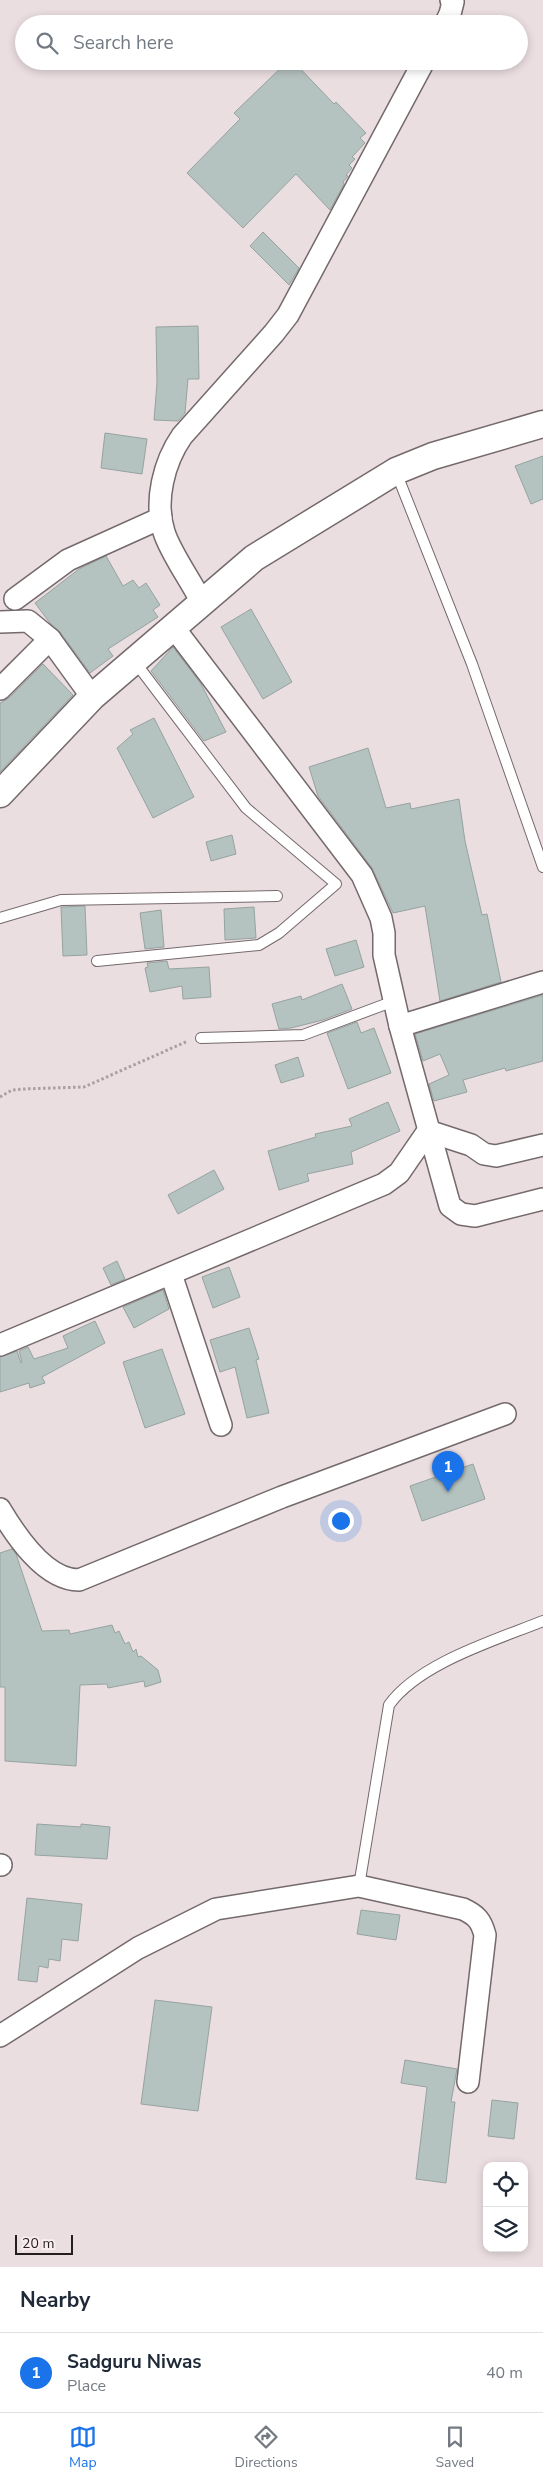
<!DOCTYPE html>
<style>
body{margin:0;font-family:"Nunito Sans",sans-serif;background:#f6f6f7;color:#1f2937}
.controls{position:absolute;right:15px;bottom:15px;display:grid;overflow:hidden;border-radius:10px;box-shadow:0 2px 8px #0003}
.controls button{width:45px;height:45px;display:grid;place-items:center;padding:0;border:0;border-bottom:1px solid #e0e1e3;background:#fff;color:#1f2937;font:25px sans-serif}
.scale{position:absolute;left:15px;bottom:12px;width:58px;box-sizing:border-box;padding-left:5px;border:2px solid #231f20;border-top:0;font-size:14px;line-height:18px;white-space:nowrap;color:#231f20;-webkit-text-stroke:4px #f9ebee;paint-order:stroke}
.you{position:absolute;left:340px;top:1520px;width:18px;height:18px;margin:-12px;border:4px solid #fff;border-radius:50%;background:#1a73e8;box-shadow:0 0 0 8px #1a73e833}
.badge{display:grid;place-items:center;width:32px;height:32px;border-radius:50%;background:#1a73e8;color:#fff;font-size:16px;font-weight:700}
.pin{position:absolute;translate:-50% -41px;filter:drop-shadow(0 1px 2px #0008)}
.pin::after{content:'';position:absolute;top:26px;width:18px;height:15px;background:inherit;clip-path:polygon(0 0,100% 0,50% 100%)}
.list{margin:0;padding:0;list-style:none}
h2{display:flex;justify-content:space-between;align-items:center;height:65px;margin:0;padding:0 20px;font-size:21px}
h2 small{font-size:16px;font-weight:400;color:#747a83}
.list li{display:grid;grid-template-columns:32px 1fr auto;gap:15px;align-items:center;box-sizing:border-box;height:80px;padding:0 20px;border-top:1px solid #e0e1e3}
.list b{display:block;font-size:19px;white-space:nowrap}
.list p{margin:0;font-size:16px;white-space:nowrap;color:#747a83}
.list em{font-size:16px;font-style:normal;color:#747a83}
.icon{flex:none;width:28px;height:28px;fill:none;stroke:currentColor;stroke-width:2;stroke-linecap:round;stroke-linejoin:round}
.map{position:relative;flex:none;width:543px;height:2267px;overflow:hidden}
.search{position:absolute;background:#fff;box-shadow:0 2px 8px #0003;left:15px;right:15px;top:15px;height:55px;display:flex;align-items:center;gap:12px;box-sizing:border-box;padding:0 18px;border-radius:28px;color:#747a83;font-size:19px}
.sheet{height:145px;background:#fff}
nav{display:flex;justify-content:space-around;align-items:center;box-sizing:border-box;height:70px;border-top:1px solid #e0e1e3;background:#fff;font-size:14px;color:#747a83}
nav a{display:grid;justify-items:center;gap:2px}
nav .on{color:#1a73e8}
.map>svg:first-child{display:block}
.building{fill:#b4c2c0;stroke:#96a3a1}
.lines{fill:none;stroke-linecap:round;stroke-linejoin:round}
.service-casing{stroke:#74696b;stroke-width:12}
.minor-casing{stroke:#74696b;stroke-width:24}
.tertiary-casing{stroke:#74696b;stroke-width:29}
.path{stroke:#aaa0a2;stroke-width:3;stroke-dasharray:2.5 2.5;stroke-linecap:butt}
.service{stroke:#fff;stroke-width:10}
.minor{stroke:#fff;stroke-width:21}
.tertiary{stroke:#fff;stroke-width:26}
</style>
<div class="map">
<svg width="543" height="2267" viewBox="0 0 543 2267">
<rect width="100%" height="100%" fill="#ebdee1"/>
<g class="building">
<polygon points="288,61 293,61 334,104 336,102 366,133 360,138 365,143 352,157 355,159 349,165 352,168 346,175 348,176 343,182 344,184 330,210 296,174 243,228 187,173 240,119 234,113"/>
<polygon points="263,232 299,268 289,285 250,246"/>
<polygon points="198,326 199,379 188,379 185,413 178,421 154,420 157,383 156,327"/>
<polygon points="105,433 147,439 142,474 101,468"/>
<polygon points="543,456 543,499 531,504 515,466"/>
<polygon points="106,556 123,586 133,580 139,588 146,583 160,605 153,610 158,617 108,649 113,656 90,673 60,632 50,623 35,603 79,569"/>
<polygon points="251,609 292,682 263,699 221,627"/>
<polygon points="173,647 201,684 226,732 204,741 151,671"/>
<polygon points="43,664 73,695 0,772 0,703 9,698"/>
<polygon points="154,718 194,797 153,818 117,748 133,734 130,730"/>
<polygon points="368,748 386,808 410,803 411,809 459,799 465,841 482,915 487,914 501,982 440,1001 425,906 393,913 372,868 318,796 309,767"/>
<polygon points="232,835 236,854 211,861 206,842"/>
<polygon points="85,906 87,955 63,956 61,907"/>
<polygon points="254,907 256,938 225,940 224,909"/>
<polygon points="161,910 164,947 145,949 140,913"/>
<polygon points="356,940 364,967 335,976 326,949"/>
<polygon points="167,961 169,969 209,967 211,997 183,999 182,986 150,992 145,968 148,967 147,963"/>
<polygon points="342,984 352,1009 323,1020 291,1028 279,1029 272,1004 301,996 302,1000"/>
<polygon points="543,995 543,1061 506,1071 505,1068 463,1080 467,1092 434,1101 429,1084 449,1075 440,1054 423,1061 415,1034"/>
<polygon points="357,1022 361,1033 374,1028 391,1073 348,1089 327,1033"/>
<polygon points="298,1057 304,1076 281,1083 275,1065"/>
<polygon points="388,1102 400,1131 351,1152 353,1164 307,1174 309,1181 279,1190 268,1151 316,1137 315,1134 352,1126 349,1119"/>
<polygon points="214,1170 224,1189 178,1214 168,1195"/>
<polygon points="117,1261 125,1279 111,1285 103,1268"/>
<polygon points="229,1267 240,1297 213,1308 202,1277"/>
<polygon points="163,1290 169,1309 134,1328 123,1307"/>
<polygon points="95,1321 105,1343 42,1377 45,1383 30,1388 29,1383 0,1392 0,1357 17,1351 21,1363 22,1362 19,1351 28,1347 34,1359 68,1348 63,1336"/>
<polygon points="249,1328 259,1359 256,1360 269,1413 247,1418 235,1367 220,1372 210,1340"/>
<polygon points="162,1349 185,1414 145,1428 123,1362"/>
<polygon points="473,1464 485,1499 422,1521 410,1486"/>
<polygon points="12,1549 16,1554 42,1631 69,1630 70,1634 112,1625 115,1633 119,1631 125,1644 129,1642 133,1652 136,1649 138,1657 141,1656 158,1670 161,1682 145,1687 144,1681 108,1688 107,1684 80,1685 76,1766 5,1761 5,1687 0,1687 0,1553"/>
<polygon points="37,1824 81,1827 81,1824 110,1827 107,1859 35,1855"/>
<polygon points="27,1898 82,1904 78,1941 62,1939 60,1961 49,1959 48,1968 39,1966 37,1982 18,1980"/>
<polygon points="361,1910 400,1915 396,1940 357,1934"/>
<polygon points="155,2000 212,2007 198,2111 141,2104"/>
<polygon points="405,2060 457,2069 451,2102 455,2102 446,2183 416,2179 427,2087 401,2083"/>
<polygon points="492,2100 518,2103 514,2139 488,2136"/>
</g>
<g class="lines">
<g class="service-casing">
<g id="service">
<polyline points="396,472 472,664 543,867"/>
<polyline points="0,918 61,900 277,896"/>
<polyline points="97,961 259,945 279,933 336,884 246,808 135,662"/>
<polyline points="201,1038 303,1035 394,1001"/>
<path d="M359,1886l30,-181c30,-42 107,-65 154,-84"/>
</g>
</g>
<g class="minor-casing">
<g id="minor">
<polyline points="445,24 450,14 453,2 451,0"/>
<polyline points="15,599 68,560 161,518"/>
<path d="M201,601c-10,-20 -31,-49 -37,-69 -10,-31 0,-70 18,-96l92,-103 14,-18 136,-254"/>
<polyline points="0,622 28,621 50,639"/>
<polyline points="174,628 362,875 381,918 384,933 384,955 400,1026 450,1206 461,1214 475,1216 543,1199"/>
<polyline points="0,689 50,639 92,697"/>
<polyline points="400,1026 543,982"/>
<polyline points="428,1131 471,1145 484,1154 496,1156 543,1145"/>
<polyline points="171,1274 221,1425"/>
<polyline points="0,1345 384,1184 399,1173 428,1131"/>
<path d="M0,1509c16,27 45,71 79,71l203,-83 223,-83"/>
<polyline points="0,1865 1,1865"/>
<path d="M0,2036l138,-88 78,-39 143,-23 104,23c13,6 18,11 22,26l-17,147"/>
</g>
</g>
<g class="tertiary-casing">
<polyline id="tertiary" points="0,794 92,697 254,558 396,471 433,456 543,424"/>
</g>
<polyline class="path" points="0,1097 12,1090 23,1089 84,1087 188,1041"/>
<use href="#service" class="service"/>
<use href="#minor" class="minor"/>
<use href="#tertiary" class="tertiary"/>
</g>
</svg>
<div class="controls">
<button><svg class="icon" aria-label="locate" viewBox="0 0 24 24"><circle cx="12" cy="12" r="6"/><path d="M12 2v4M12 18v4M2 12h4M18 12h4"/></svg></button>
<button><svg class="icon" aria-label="layers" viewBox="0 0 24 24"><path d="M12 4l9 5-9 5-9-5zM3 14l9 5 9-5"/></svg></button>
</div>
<div class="scale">20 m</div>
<div class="you"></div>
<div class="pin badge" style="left:448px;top:1492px">1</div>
<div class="search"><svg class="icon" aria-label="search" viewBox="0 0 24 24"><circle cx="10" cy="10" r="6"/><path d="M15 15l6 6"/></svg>Search here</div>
</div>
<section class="sheet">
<h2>Nearby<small></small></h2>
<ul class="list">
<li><span class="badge">1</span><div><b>Sadguru Niwas</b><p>Place</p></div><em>40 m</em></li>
</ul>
</section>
<nav>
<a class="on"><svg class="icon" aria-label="map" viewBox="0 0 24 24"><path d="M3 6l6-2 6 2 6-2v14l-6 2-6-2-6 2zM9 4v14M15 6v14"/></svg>Map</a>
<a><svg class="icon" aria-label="directions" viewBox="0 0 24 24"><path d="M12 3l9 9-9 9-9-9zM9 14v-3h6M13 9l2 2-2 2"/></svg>Directions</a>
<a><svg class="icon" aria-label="saved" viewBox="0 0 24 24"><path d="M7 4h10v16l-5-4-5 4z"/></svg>Saved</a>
</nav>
